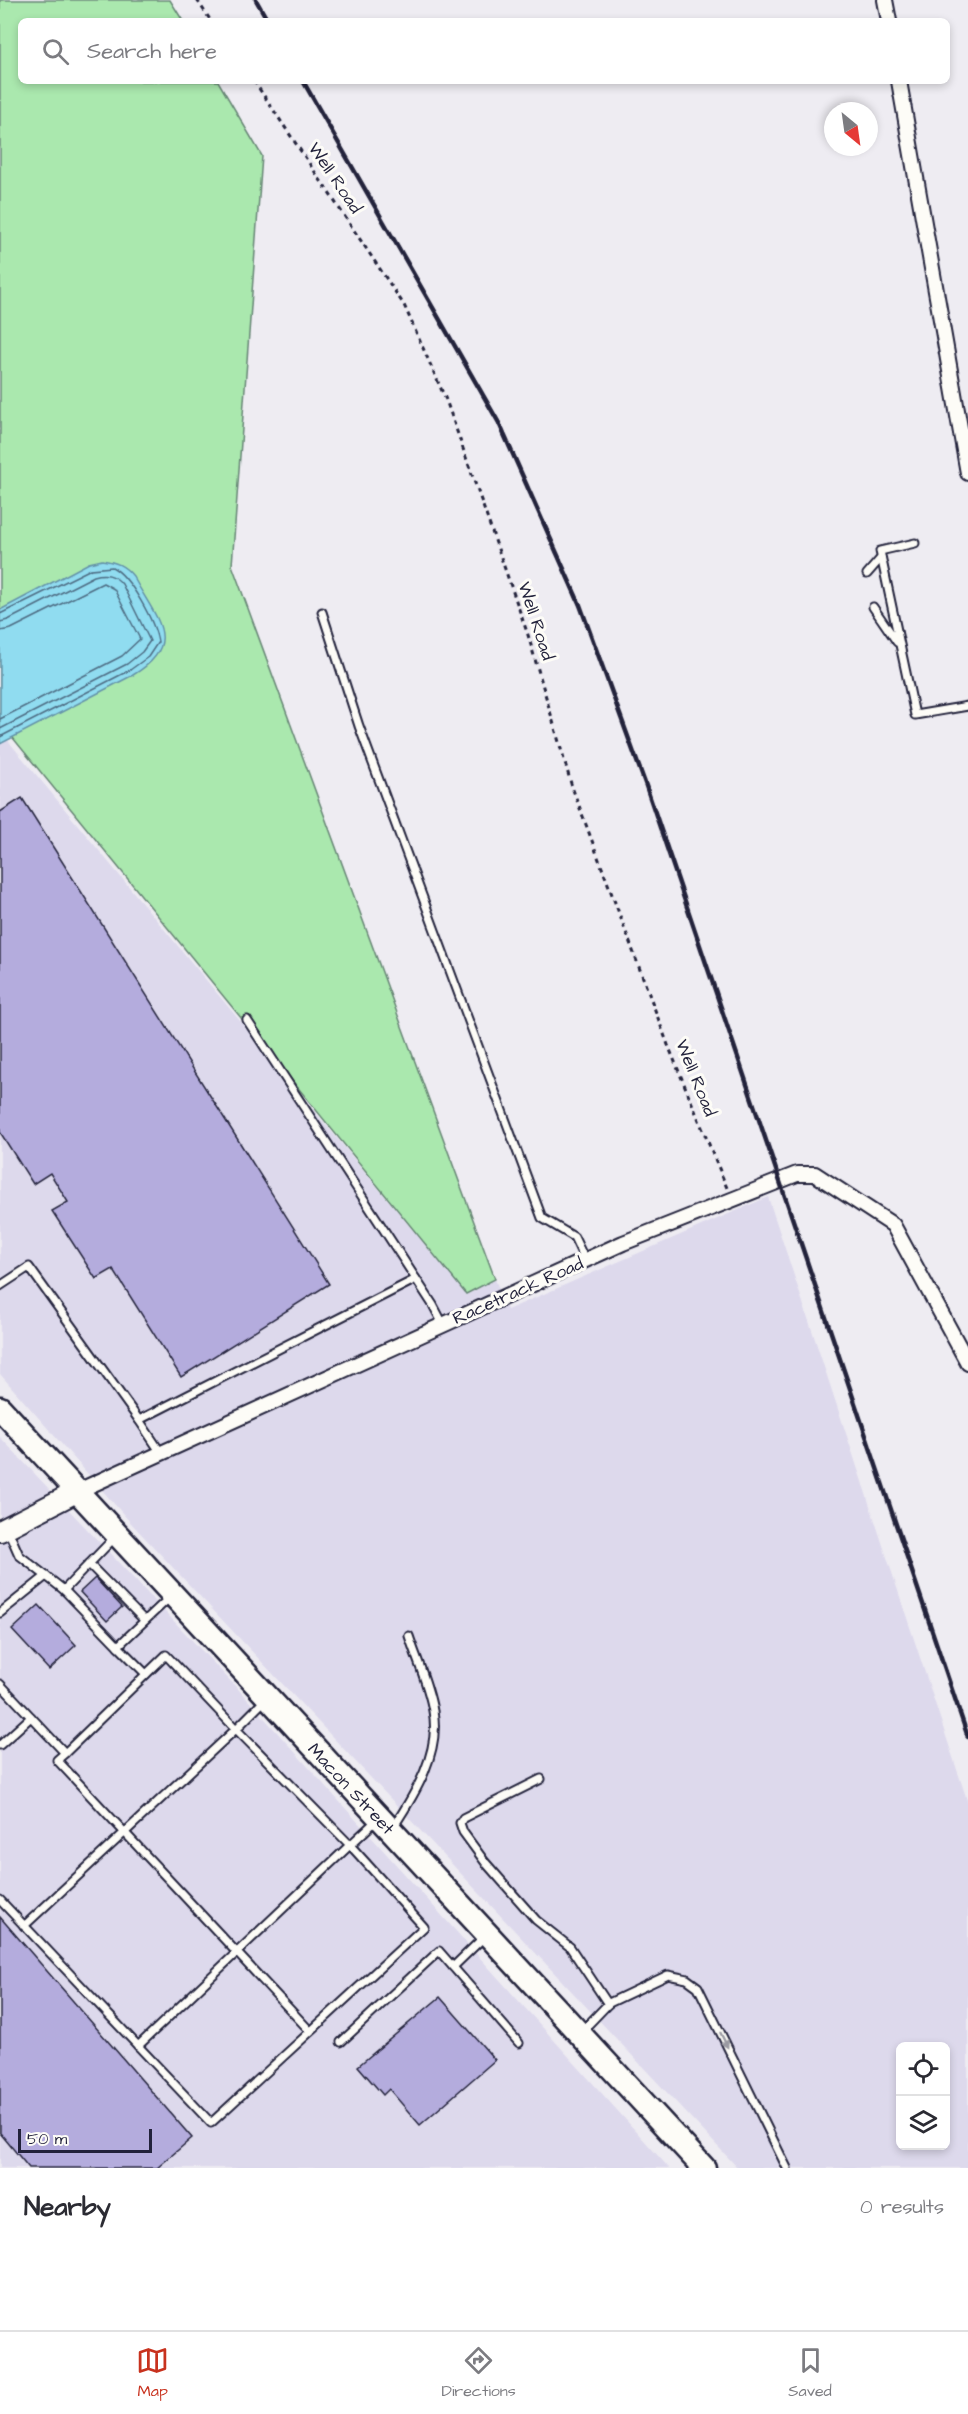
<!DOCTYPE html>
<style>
body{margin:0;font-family:"Architects Daughter",sans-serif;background:#f7f7f7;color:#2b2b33}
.controls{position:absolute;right:18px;bottom:18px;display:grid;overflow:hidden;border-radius:9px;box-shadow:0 3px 9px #0003}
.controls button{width:54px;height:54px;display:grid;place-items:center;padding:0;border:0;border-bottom:2px solid #e1e1e2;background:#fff;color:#2b2b33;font:30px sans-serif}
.compass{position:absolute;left:824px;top:102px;width:54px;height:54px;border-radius:50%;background:#fff;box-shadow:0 3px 9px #0003;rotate:151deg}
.scale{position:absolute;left:18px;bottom:15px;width:134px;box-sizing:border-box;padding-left:6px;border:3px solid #22223b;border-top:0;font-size:16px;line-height:21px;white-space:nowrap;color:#22223b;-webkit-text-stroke:4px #fdfcf7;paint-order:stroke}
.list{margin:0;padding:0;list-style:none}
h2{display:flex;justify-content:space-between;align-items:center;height:78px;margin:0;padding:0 24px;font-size:26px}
h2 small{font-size:20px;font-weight:400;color:#7c7c81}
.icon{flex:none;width:33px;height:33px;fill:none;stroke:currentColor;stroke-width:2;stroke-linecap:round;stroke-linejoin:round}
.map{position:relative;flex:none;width:968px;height:2168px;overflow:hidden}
.search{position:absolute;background:#fff;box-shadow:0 3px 9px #0003;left:18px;right:18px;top:18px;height:66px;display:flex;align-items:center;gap:15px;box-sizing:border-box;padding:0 21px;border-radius:9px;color:#7c7c81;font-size:22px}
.sheet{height:162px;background:#fff}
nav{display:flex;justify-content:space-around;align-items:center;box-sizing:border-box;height:84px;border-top:2px solid #e1e1e2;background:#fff;font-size:16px;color:#7c7c81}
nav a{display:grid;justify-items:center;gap:3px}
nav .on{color:#c8321e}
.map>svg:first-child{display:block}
.built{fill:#ddd9ec;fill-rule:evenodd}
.green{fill:#aae8ae;stroke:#668574;stroke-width:1.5}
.water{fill:#90dcf0;stroke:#6492a8;stroke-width:1.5}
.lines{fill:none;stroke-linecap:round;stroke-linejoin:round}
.shore{stroke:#4e6c83;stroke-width:1.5}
.building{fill:#b4acdd;stroke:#22223b;stroke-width:1.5}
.lane-casing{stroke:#22223b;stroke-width:11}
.street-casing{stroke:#22223b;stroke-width:18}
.secondary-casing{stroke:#22223b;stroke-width:24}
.primary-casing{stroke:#22223b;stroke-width:27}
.path{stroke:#22223b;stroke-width:3;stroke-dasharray:4.5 4.5;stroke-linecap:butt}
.lane{stroke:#fdfcf7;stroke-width:7}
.street{stroke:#fdfcf7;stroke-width:14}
.secondary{stroke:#fdfcf7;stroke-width:20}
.primary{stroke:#fdfcf7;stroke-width:22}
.rail{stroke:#22223b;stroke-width:4.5}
.oneway{fill:#9a9aa2}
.labels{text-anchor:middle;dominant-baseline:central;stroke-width:6;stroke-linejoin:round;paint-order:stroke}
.street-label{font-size:18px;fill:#22223b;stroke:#fdfcf7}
</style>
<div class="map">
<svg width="968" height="2168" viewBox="0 0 968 2168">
<rect width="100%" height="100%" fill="#eeecf2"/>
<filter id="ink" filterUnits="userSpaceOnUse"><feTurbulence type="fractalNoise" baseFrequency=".0167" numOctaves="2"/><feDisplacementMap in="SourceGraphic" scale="12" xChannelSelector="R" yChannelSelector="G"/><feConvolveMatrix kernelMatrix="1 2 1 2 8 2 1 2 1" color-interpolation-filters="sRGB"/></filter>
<g filter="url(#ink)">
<g class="built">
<path d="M0,731l466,563 29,-15 12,31 261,-113 200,606v365h-230l-607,-645 -131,-149zM900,2046h46v100h-46z"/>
<polygon points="0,1437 238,1689 669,2168 0,2168"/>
</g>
<polygon class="green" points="0,0 170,0 183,21 21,21 21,81 218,81 262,156 232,565 495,1279 466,1294 0,722"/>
<path class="water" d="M102,560c14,2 22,5 31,16 22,42 53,67 0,99l-133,69v-134l89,-47z"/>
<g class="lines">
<g class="shore">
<path d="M0,614l91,-45 21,-2c18,9 43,55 46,75l-10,15 -18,13 -130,67"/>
<path d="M0,622l8,-2 86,-44c11,-3 20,-2 28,8l28,57 -8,11 -15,12 -127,65"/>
<polyline points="0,631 11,629 103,583 114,589 140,639 122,656 0,719"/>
</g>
</g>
<g class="building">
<polygon points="22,798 329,1284 181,1377 113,1269 96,1279 52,1211 68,1202 50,1173 33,1184 0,1132 0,812"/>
<polygon points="95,1578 122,1607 107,1621 80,1592"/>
<polygon points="39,1605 76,1645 49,1670 12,1630"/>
<polygon points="0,1917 192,2138 157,2168 29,2168 0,2133"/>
<polygon points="440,1997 495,2060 420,2125 389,2089 383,2095 358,2066"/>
</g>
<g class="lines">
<g class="lane-casing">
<g id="lane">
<polyline points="915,543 880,551 915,715 968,706"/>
<polyline points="867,574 881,558"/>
<polyline points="873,607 897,642"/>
<polyline points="322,612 359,726 542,1218 574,1237 585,1260"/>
<polyline points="247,1020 433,1305 443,1324"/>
<polyline points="0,1286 29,1267 139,1420 416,1279"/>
<polyline points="139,1420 161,1453"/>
<polyline points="8,1530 19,1555 64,1590 118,1646 169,1598"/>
<polyline points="89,1564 144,1620"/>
<polyline points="64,1590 114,1538"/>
<polyline points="0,1613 46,1576"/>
<polyline points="118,1646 146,1674"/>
<polyline points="0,1684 65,1753 166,1655 236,1729 265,1700"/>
<polyline points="0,1745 31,1717"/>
<polyline points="65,1753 57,1760 310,2031"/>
<polyline points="541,1779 463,1818 460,1823 463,1832 485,1862 536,1920 570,1947 608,2004"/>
<path d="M394,1826c21,-32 47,-74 39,-115 -4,-25 -16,-51 -24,-75"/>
<polyline points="0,1900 211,2123 424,1927 350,1845 377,1820"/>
<polyline points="24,1926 236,1729 350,1845 138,2046"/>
<polyline points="485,1936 453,1967 519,2043"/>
<polyline points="583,2030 609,2003 668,1975 687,1979 698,1987 787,2168"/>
<polyline points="341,2042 439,1951 453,1967"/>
</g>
</g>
<g class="street-casing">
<g id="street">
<polyline points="885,0 889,21"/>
<polyline points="899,81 968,473"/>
<polyline points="78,1491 623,1243 797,1174 815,1174 893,1225 968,1363"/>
</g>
</g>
<g class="secondary-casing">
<polyline id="secondary" points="0,1531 78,1491"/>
</g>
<g class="primary-casing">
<polyline id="primary" points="0,1408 704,2168"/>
</g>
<g class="path">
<polyline points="197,0 211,21"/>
<polyline points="254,81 404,305 446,400 528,635 572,787 668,1045 727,1188"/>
</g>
<use href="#lane" class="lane"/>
<use href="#street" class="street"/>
<use href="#secondary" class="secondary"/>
<use href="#primary" class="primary"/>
<g class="rail">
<polyline points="256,0 268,21"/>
<polyline points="303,81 499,423 580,605 646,786 968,1737"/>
</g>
</g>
<defs><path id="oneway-solid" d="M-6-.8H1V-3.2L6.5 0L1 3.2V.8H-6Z" transform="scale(1.5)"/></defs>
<use class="oneway" href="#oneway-solid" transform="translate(724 2040) rotate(64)"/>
</g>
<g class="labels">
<g class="street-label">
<text transform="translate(335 178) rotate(56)">Well Road</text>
<text transform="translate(536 621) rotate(72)">Well Road</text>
<text transform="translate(696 1078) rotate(68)">Well Road</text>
<text transform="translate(518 1291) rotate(-24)">Racetrack Road</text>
<text transform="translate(351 1789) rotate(47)">Macon Street</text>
</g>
</g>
</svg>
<div class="controls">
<button><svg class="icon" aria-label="locate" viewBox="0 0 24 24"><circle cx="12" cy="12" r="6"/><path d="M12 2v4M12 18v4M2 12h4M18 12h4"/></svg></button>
<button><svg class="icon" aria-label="layers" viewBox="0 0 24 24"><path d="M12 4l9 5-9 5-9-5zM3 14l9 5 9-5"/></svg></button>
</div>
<svg class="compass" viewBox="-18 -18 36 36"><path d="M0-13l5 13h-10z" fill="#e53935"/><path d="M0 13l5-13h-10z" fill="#7c7c81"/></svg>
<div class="scale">50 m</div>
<div class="search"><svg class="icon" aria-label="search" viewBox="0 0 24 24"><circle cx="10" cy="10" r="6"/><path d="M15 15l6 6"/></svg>Search here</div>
</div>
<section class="sheet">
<h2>Nearby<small>0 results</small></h2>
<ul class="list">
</ul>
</section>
<nav>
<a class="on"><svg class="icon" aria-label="map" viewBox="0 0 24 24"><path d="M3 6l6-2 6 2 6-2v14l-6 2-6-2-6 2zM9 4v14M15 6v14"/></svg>Map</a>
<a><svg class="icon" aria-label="directions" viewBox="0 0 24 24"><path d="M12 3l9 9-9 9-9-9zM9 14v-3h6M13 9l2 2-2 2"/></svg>Directions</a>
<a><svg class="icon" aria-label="saved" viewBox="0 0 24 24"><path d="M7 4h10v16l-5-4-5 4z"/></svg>Saved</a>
</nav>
